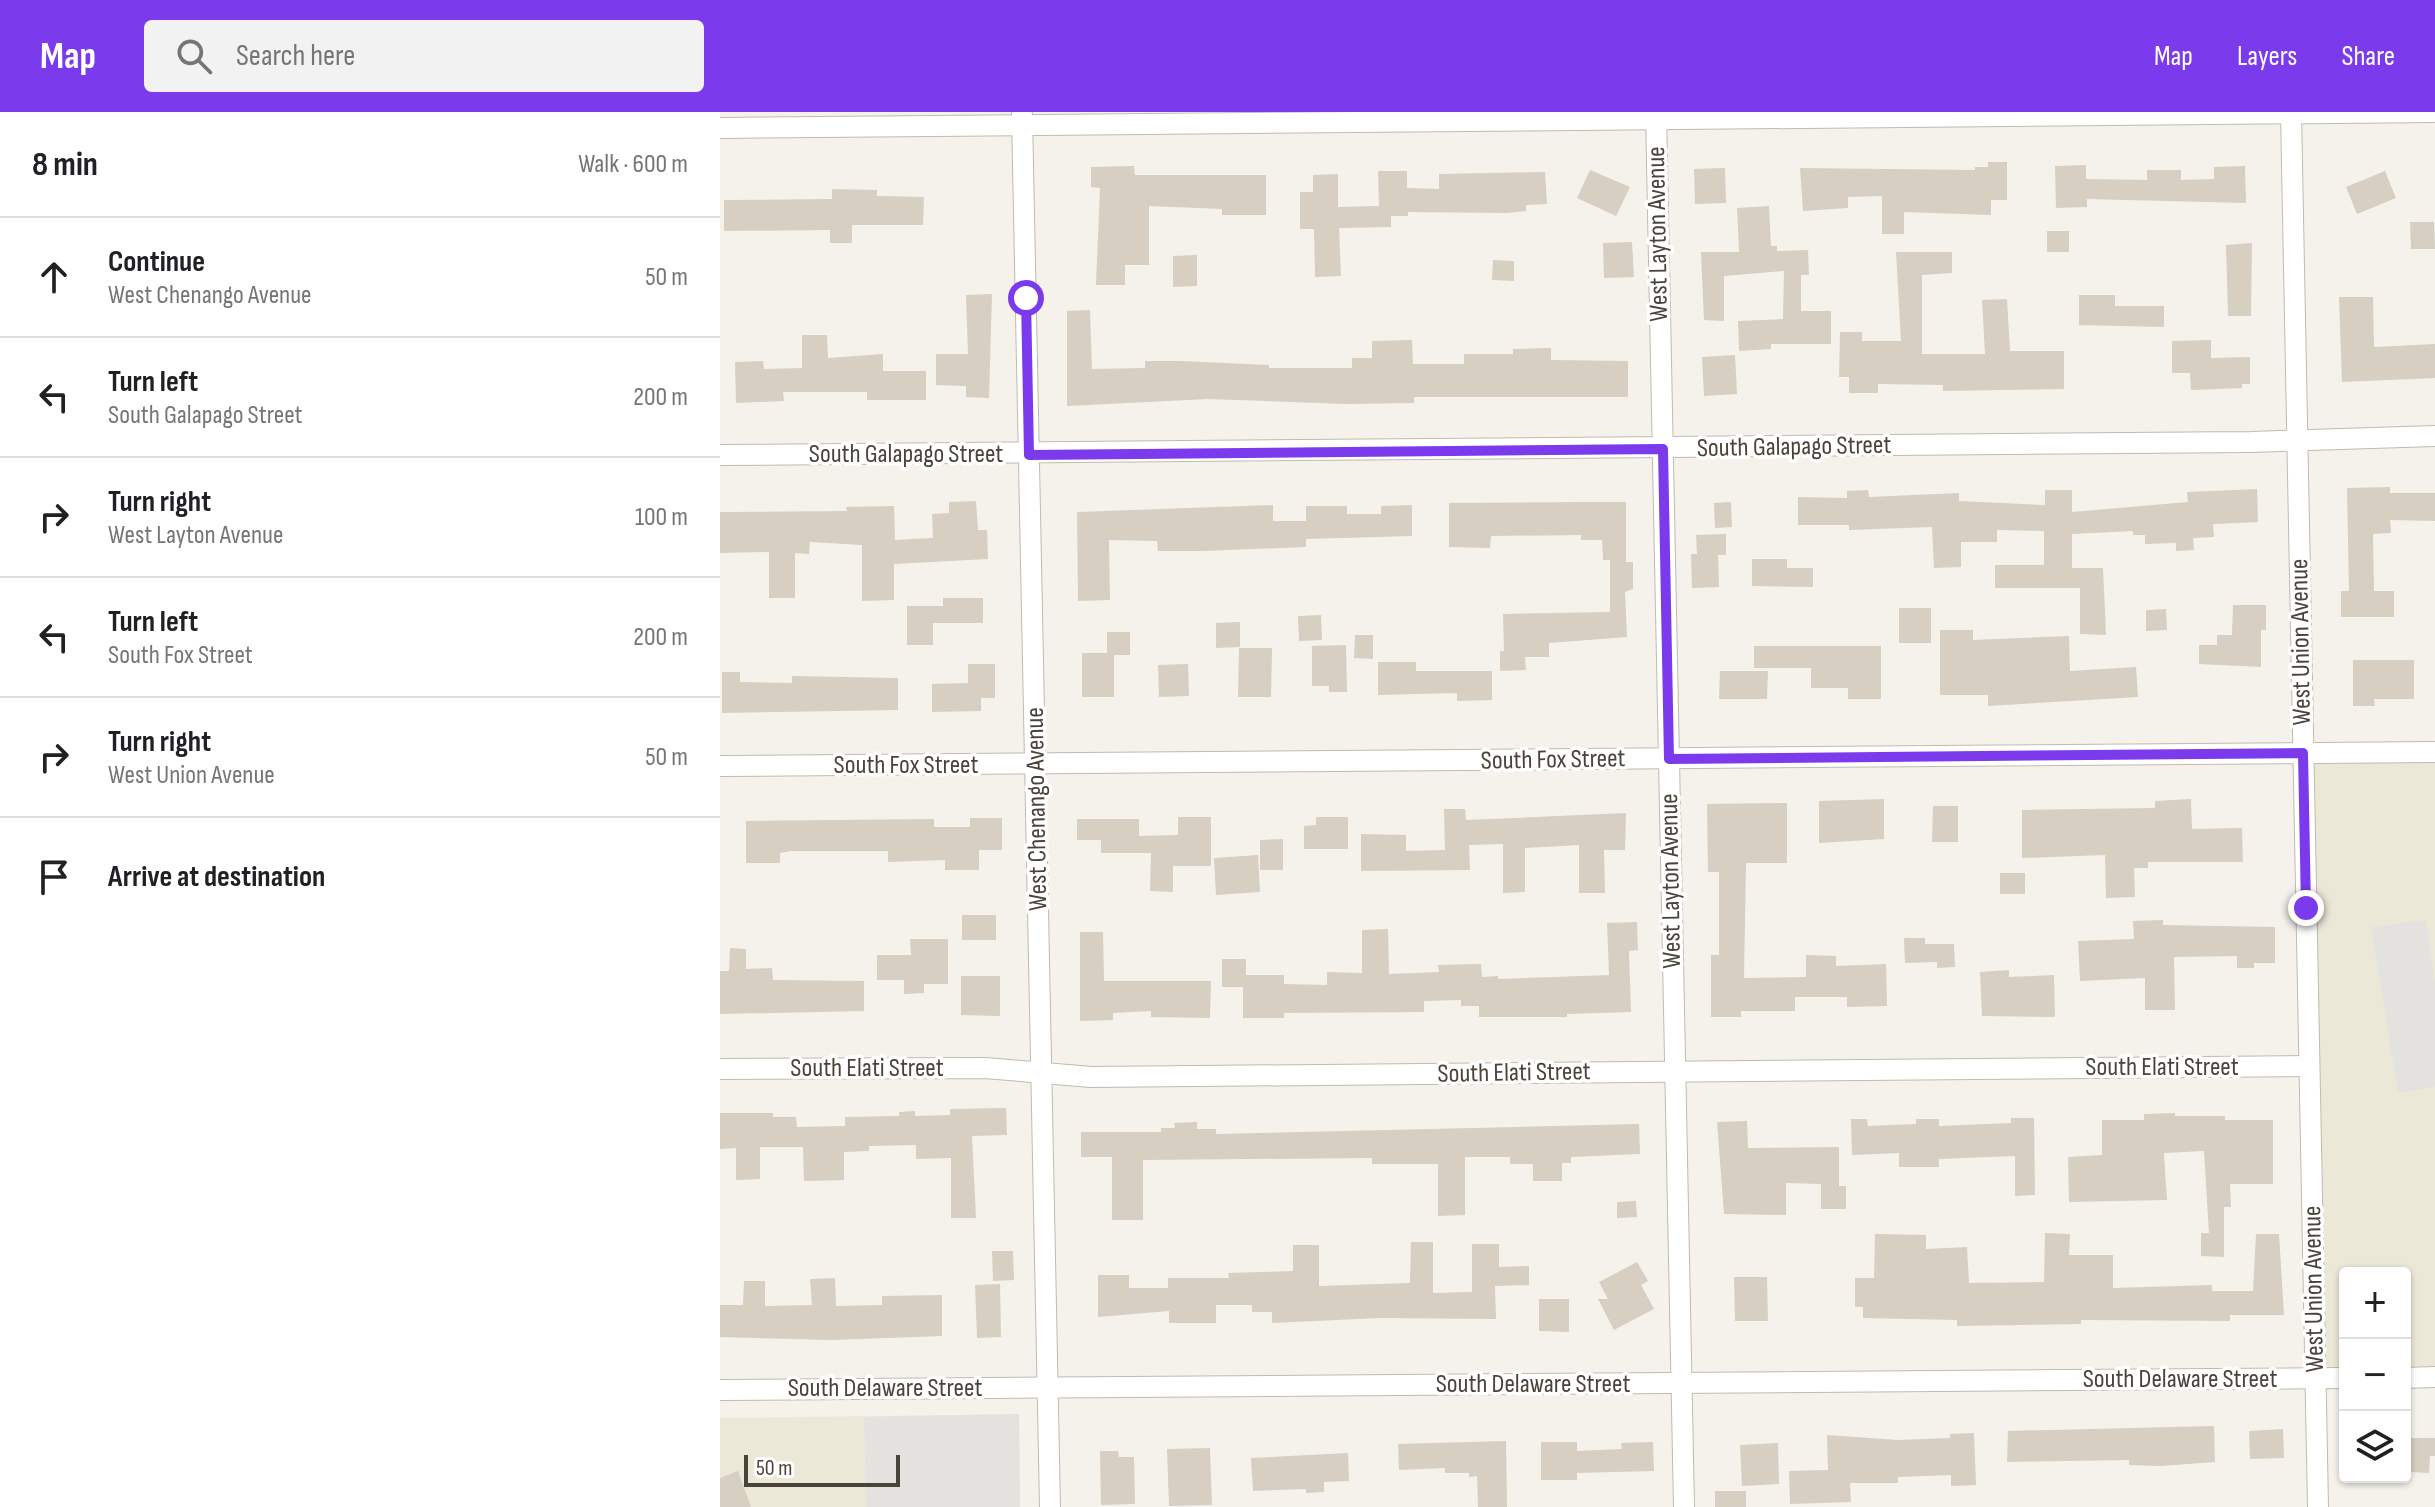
<!DOCTYPE html>
<meta charset="utf-8">
<style>
body{margin:0;font-family:"Sofia Sans Condensed",sans-serif;background:#f2f2f2;color:#202124}
.controls{position:absolute;right:24px;bottom:24px;display:grid;overflow:hidden;border-radius:8px;box-shadow:0 2px 6px #0004}
.controls button{width:72px;height:72px;display:grid;place-items:center;padding:0;border:0;border-bottom:2px solid #e0e0e0;background:#fff;color:#202124;font:40px sans-serif}
.scale{position:absolute;left:24px;bottom:20px;width:156px;box-sizing:border-box;padding-left:8px;border:4px solid #49443a;border-top:0;font-size:22px;line-height:28px;white-space:nowrap;color:#49443a;-webkit-text-stroke:6px #fff;paint-order:stroke}
.stop{position:absolute;width:24px;height:24px;margin:-18px;border:6px solid #7c3aed;border-radius:50%;background:#fff}
.stop.end{background:#7c3aed;border-color:#fff;box-shadow:0 2px 8px #0008}
.list{margin:0;padding:0;list-style:none}
h2{display:flex;justify-content:space-between;align-items:center;height:104px;margin:0;padding:0 32px;font-size:34px}
h2 small{font-size:26px;font-weight:400;color:#757577}
.list li{display:grid;grid-template-columns:52px 1fr auto;gap:24px;align-items:center;box-sizing:border-box;height:120px;padding:0 32px;border-top:2px solid #e0e0e0}
.list b{display:block;font-size:30px;white-space:nowrap}
.list p{margin:0;font-size:26px;white-space:nowrap;color:#757577}
.list em{font-size:26px;font-style:normal;color:#757577}
.icon{flex:none;width:44px;height:44px;fill:none;stroke:currentColor;stroke-width:2;stroke-linecap:round;stroke-linejoin:round}
.map{position:relative;flex:none;width:1715px;height:1395px;overflow:hidden}
header{display:flex;align-items:center;gap:48px;box-sizing:border-box;height:112px;padding:0 40px;background:#7c3aed;color:#fff}
header strong{font-size:38px}
nav{display:flex;gap:44px;margin-inline-start:auto;font-size:28px}
.search{width:560px;height:72px;background:#f2f2f2;display:flex;align-items:center;gap:20px;box-sizing:border-box;padding:0 28px;border-radius:8px;color:#757577;font-size:30px}
main{display:flex}
aside{flex:1;background:#fff}
.map>svg:first-child{display:block}
.education{fill:#ece8d7}
.parking{fill:#e4e2df}
.building{fill:#d6cfc2}
.lines{fill:none;stroke-linecap:round;stroke-linejoin:round}
.minor-casing{stroke:#c0bbae;stroke-width:22}
.minor{stroke:#fff;stroke-width:20}
.route{stroke:#7c3aed;stroke-width:10}
.labels{text-anchor:middle;dominant-baseline:central;stroke-width:7;stroke-linejoin:round;paint-order:stroke}
.street-label{font-size:26px;fill:#49443a;stroke:#fff}
</style>
<header>
<strong>Map</strong>
<div class="search"><svg class="icon" aria-label="search" viewBox="0 0 24 24"><circle cx="10" cy="10" r="6"/><path d="M15 15l6 6"/></svg>Search here</div>
<nav><a>Map</a><a>Layers</a><a>Share</a></nav>
</header>
<main>
<aside>
<h2>8 min<small>Walk · 600 m</small></h2>
<ul class="list">
<li><svg class="icon" aria-label="ahead" viewBox="0 0 24 24"><path d="M12 20V5M6 11l6-6 6 6"/></svg><div><b>Continue</b><p>West Chenango Avenue</p></div><em>50 m</em></li>
<li><svg class="icon" aria-label="left" viewBox="0 0 24 24"><path d="M17 20v-9H6M10 6l-5 5 5 5"/></svg><div><b>Turn left</b><p>South Galapago Street</p></div><em>200 m</em></li>
<li><svg class="icon" aria-label="right" viewBox="0 0 24 24"><path d="M7 20v-9h11M14 6l5 5-5 5"/></svg><div><b>Turn right</b><p>West Layton Avenue</p></div><em>100 m</em></li>
<li><svg class="icon" aria-label="left" viewBox="0 0 24 24"><path d="M17 20v-9H6M10 6l-5 5 5 5"/></svg><div><b>Turn left</b><p>South Fox Street</p></div><em>200 m</em></li>
<li><svg class="icon" aria-label="right" viewBox="0 0 24 24"><path d="M7 20v-9h11M14 6l5 5-5 5"/></svg><div><b>Turn right</b><p>West Union Avenue</p></div><em>50 m</em></li>
<li><svg class="icon" aria-label="arrive" viewBox="0 0 24 24"><path d="M6 21V4h12l-3 4 3 4H6"/></svg><div><b>Arrive at destination</b></div></li>
</ul>
</aside>
<div class="map">
<svg width="1715" height="1395" viewBox="0 0 1715 1395">
<rect width="100%" height="100%" fill="#f5f2ec"/>
<g class="education">
<polygon points="1715,640 1715,1265 1685,1266 1685,1161 1625,1161 1625,1266 1596,1266 1583,641"/>
<polygon points="299,1302 300,1395 0,1395 0,1306"/>
</g>
<g class="parking">
<polygon points="1706,808 1715,869 1715,975 1678,981 1651,815"/>
<polygon points="299,1302 300,1395 146,1395 144,1305"/>
</g>
<g class="building">
<polygon points="1268,50 1287,50 1287,88 1271,88 1271,103 1184,100 1184,122 1162,122 1162,84 1128,85 1128,96 1083,99 1080,56 1255,58 1255,55 1268,55"/>
<polygon points="1366,53 1366,67 1427,68 1427,58 1461,58 1461,68 1494,67 1494,55 1525,54 1526,91 1367,87 1367,95 1336,96 1335,54"/>
<polygon points="414,54 415,63 546,63 546,103 502,103 502,97 429,94 429,153 405,153 405,173 376,173 380,76 371,75 371,55"/>
<polygon points="1005,56 1006,91 975,92 974,57"/>
<polygon points="870,58 910,75 896,104 857,86"/>
<polygon points="658,59 687,59 687,76 719,77 719,62 825,60 827,92 806,93 806,99 787,101 688,100 688,104 671,104 671,115 619,116 621,164 595,165 594,117 580,117 580,80 593,80 593,63 618,62 618,95 659,94"/>
<polygon points="1665,59 1676,86 1637,102 1626,75"/>
<polygon points="112,77 157,78 157,84 204,85 203,113 132,113 132,131 110,131 110,118 4,119 4,88 112,87"/>
<polygon points="1049,94 1051,134 1057,134 1057,139 1088,138 1089,163 1081,163 1081,199 1111,199 1111,232 1051,232 1051,237 1019,239 1018,209 1063,207 1064,159 1004,164 1004,209 984,208 981,140 1019,140 1017,96"/>
<polygon points="1690,110 1714,110 1715,137 1691,137"/>
<rect x="1327" y="119" width="22" height="21"/>
<polygon points="912,130 914,165 884,166 883,131"/>
<polygon points="1532,131 1531,204 1508,204 1506,133"/>
<polygon points="1176,140 1232,140 1232,161 1202,163 1202,242 1265,242 1262,188 1287,187 1290,239 1344,239 1344,277 1223,279 1223,273 1158,272 1158,281 1129,281 1129,265 1119,265 1120,220 1142,220 1142,229 1181,229"/>
<polygon points="477,143 477,174 453,175 453,144"/>
<polygon points="773,148 794,149 794,169 772,168"/>
<polygon points="272,182 269,286 246,285 246,274 216,273 216,242 248,242 246,183"/>
<polygon points="1359,183 1395,183 1395,194 1444,194 1444,215 1359,213"/>
<polygon points="1619,185 1653,185 1654,235 1715,232 1715,266 1622,270"/>
<polygon points="370,198 372,257 425,256 425,249 460,249 549,253 549,256 632,256 632,246 652,246 652,229 692,228 693,252 744,252 744,242 793,242 793,237 831,236 831,248 908,249 908,285 694,285 694,291 626,292 488,287 347,294 347,199"/>
<polygon points="82,223 107,223 108,246 163,242 163,259 206,259 206,288 147,288 147,280 63,280 64,289 16,291 15,250 43,249 44,257 82,256"/>
<polygon points="1491,228 1491,246 1530,245 1530,272 1522,272 1522,276 1471,278 1470,261 1452,261 1452,229"/>
<polygon points="1015,243 1017,282 984,284 982,245"/>
<polygon points="1670,375 1670,381 1715,381 1715,409 1670,408 1671,421 1653,422 1654,479 1674,479 1674,505 1621,505 1621,479 1629,479 1627,376"/>
<polygon points="1537,377 1538,410 1493,412 1494,425 1473,426 1474,438 1456,439 1456,431 1425,432 1425,423 1413,423 1413,419 1352,422 1352,456 1383,456 1386,523 1360,522 1360,476 1275,476 1275,453 1324,453 1324,419 1277,418 1277,430 1241,430 1241,455 1214,456 1212,415 1129,418 1129,413 1078,413 1078,385 1127,386 1127,379 1148,378 1149,385 1239,381 1239,389 1325,393 1325,378 1352,378 1352,400 1468,390 1467,380"/>
<polygon points="256,389 258,418 267,418 268,447 174,452 174,488 142,489 142,433 90,430 89,442 75,441 75,486 49,486 49,440 0,441 0,400 127,399 126,395 174,394 175,428 213,426 212,402 229,401 229,390"/>
<polygon points="861,390 906,390 906,450 913,450 913,477 905,480 907,525 829,531 829,545 805,545 806,558 780,559 780,539 784,539 783,502 890,500 890,448 883,448 882,428 861,428 861,423 771,424 770,436 729,435 729,391"/>
<polygon points="1011,390 1012,415 995,416 994,391"/>
<polygon points="553,393 553,409 586,409 586,394 627,394 627,402 661,402 661,394 692,393 692,424 586,427 586,435 483,439 438,439 437,429 389,428 390,488 358,489 357,400"/>
<polygon points="1006,422 1006,443 998,443 999,475 972,476 971,442 977,442 976,423"/>
<polygon points="1032,447 1067,447 1067,456 1093,456 1093,475 1032,474"/>
<polygon points="223,486 263,486 263,511 213,511 213,533 187,533 187,494 223,494"/>
<polygon points="1513,493 1546,493 1546,518 1541,518 1541,555 1479,552 1479,533 1497,533 1497,523 1512,523"/>
<rect x="1179" y="496" width="32" height="35"/>
<polygon points="1446,497 1447,518 1426,519 1426,498"/>
<polygon points="601,503 602,528 579,529 578,504"/>
<polygon points="520,510 520,535 496,536 496,511"/>
<polygon points="1220,518 1253,518 1253,528 1349,524 1350,559 1416,555 1418,585 1268,594 1268,583 1220,583"/>
<polygon points="387,520 410,520 410,543 394,543 394,585 362,585 362,541 387,541"/>
<polygon points="635,523 653,523 653,547 634,546"/>
<polygon points="626,533 627,580 609,580 609,574 592,574 592,534"/>
<polygon points="1034,534 1161,534 1161,587 1128,587 1128,576 1091,576 1091,556 1034,556"/>
<polygon points="519,536 552,536 551,585 518,585"/>
<polygon points="1633,548 1694,548 1694,587 1654,587 1655,594 1633,594"/>
<polygon points="658,550 696,550 696,559 772,559 772,588 737,589 737,581 658,583"/>
<polygon points="248,552 275,552 275,586 261,586 261,599 212,600 212,572 248,571"/>
<polygon points="468,552 469,584 439,585 438,553"/>
<polygon points="1000,559 1048,559 1047,587 999,587"/>
<polygon points="2,560 20,560 20,570 72,571 72,564 178,566 178,598 2,601"/>
<polygon points="1164,687 1164,727 1099,731 1099,689"/>
<polygon points="1471,687 1472,717 1522,716 1523,750 1428,750 1428,756 1414,756 1415,785 1386,786 1385,743 1302,746 1302,698 1435,696 1435,689"/>
<polygon points="1067,691 1067,751 1026,751 1024,866 1086,865 1086,843 1116,844 1116,854 1166,852 1167,894 1127,895 1127,885 1075,885 1075,899 1021,899 1021,905 991,905 991,843 999,843 999,760 988,760 987,692"/>
<polygon points="1213,694 1238,694 1238,730 1212,730"/>
<polygon points="724,697 745,697 746,708 906,701 905,738 884,738 885,781 859,781 859,733 805,736 805,780 783,781 783,732 749,733 750,758 641,759 641,722 686,723 686,739 725,738"/>
<polygon points="458,705 491,705 491,754 453,754 453,780 430,779 431,741 381,741 381,728 357,728 357,707 419,707 419,724 458,723"/>
<polygon points="596,705 628,705 628,737 584,737 584,714 596,713"/>
<polygon points="250,706 282,706 282,738 259,738 259,758 225,758 225,748 168,750 168,739 71,739 60,741 60,751 26,751 26,709 214,707 214,715 250,715"/>
<polygon points="563,727 563,758 540,758 540,728"/>
<polygon points="538,743 540,780 496,783 494,746"/>
<rect x="1280" y="761" width="25" height="21"/>
<rect x="242" y="803" width="34" height="25"/>
<polygon points="1443,808 1443,813 1555,815 1555,851 1534,851 1534,856 1517,856 1517,844 1454,845 1455,898 1425,898 1425,866 1360,869 1358,829 1414,827 1413,809"/>
<polygon points="917,810 918,838 909,839 911,900 847,902 847,905 759,905 759,894 741,894 741,888 704,889 704,900 564,901 564,906 523,906 523,875 502,875 502,847 526,847 526,863 564,863 564,872 607,873 607,860 642,861 642,818 668,817 669,862 719,860 718,853 761,852 762,865 778,864 778,867 889,863 887,811"/>
<polygon points="360,820 383,820 384,869 491,869 490,906 431,905 431,899 393,901 393,908 360,909"/>
<polygon points="1184,826 1205,826 1205,832 1234,832 1235,855 1217,856 1217,850 1185,851"/>
<polygon points="190,827 228,827 228,872 204,872 204,881 184,882 184,868 157,868 157,843 191,843"/>
<polygon points="10,836 26,837 26,857 52,856 53,868 144,869 144,899 0,902 0,859 9,859"/>
<polygon points="1289,858 1289,865 1334,863 1335,905 1262,904 1260,860"/>
<polygon points="241,864 280,864 280,904 241,903"/>
<polygon points="286,996 287,1023 252,1024 256,1106 231,1106 231,1046 196,1047 196,1033 149,1034 149,1039 124,1040 124,1068 84,1069 83,1035 40,1035 40,1067 16,1068 16,1036 0,1037 0,1001 53,1001 53,1005 76,1005 77,1015 125,1014 125,1005 179,1004 179,1000 195,999 195,1004 230,1003 230,997"/>
<polygon points="1455,1001 1455,1004 1505,1004 1505,1008 1553,1008 1553,1072 1510,1072 1511,1095 1504,1095 1504,1145 1481,1144 1481,1121 1489,1121 1484,1039 1444,1041 1447,1088 1349,1090 1348,1045 1382,1043 1382,1008 1424,1008 1424,1002"/>
<polygon points="1291,1006 1314,1006 1315,1083 1295,1084 1295,1044 1219,1047 1219,1055 1179,1055 1179,1041 1132,1043 1131,1007 1147,1007 1148,1014 1196,1012 1196,1007 1219,1007 1219,1014 1291,1011"/>
<polygon points="1027,1009 1028,1036 1119,1035 1119,1074 1126,1074 1126,1097 1101,1097 1101,1072 1066,1071 1066,1103 1004,1102 997,1010"/>
<polygon points="477,1010 477,1017 496,1017 496,1022 919,1012 920,1042 851,1045 851,1051 842,1051 842,1069 813,1069 813,1052 790,1052 790,1045 745,1045 745,1103 718,1104 718,1052 652,1052 652,1046 423,1048 423,1108 392,1108 392,1045 361,1045 361,1020 441,1020 441,1016 455,1016 454,1011"/>
<polygon points="916,1089 917,1105 897,1106 897,1090"/>
<polygon points="1325,1121 1350,1122 1349,1143 1393,1143 1393,1176 1492,1173 1492,1179 1533,1179 1536,1122 1559,1122 1564,1203 1510,1203 1510,1209 1361,1208 1361,1212 1237,1214 1237,1208 1143,1206 1143,1195 1135,1195 1135,1166 1154,1166 1155,1122 1206,1123 1206,1137 1247,1135 1249,1171 1324,1170"/>
<polygon points="691,1130 713,1130 713,1181 752,1180 752,1132 779,1132 779,1155 809,1154 809,1173 775,1174 776,1207 660,1206 552,1211 552,1200 532,1200 532,1193 496,1193 496,1211 449,1211 449,1199 378,1205 378,1163 409,1163 409,1176 448,1176 448,1166 509,1166 508,1161 573,1159 573,1133 599,1133 599,1174 690,1171"/>
<polygon points="272,1139 293,1139 294,1168 273,1169"/>
<polygon points="917,1150 928,1169 921,1173 934,1197 894,1218 878,1187 888,1187 879,1170"/>
<polygon points="1014,1165 1047,1165 1048,1209 1015,1209"/>
<polygon points="115,1166 116,1194 162,1193 162,1184 222,1183 222,1224 112,1228 0,1225 0,1193 23,1193 24,1169 45,1169 45,1194 92,1193 90,1167"/>
<polygon points="280,1172 281,1225 257,1226 255,1173"/>
<polygon points="819,1187 849,1187 849,1220 819,1219"/>
<polygon points="1494,1314 1495,1350 1441,1354 1409,1353 1409,1348 1287,1350 1288,1319"/>
<polygon points="1563,1317 1564,1346 1530,1347 1529,1319"/>
<polygon points="1254,1321 1256,1373 1231,1374 1231,1363 1178,1365 1178,1371 1130,1371 1131,1390 1070,1392 1069,1359 1108,1358 1107,1323 1178,1328 1230,1326 1230,1322"/>
<polygon points="1690,1326 1715,1326 1715,1344 1710,1344 1709,1361 1690,1360"/>
<polygon points="786,1329 787,1395 758,1395 757,1364 749,1365 749,1361 725,1361 725,1356 679,1358 678,1332"/>
<polygon points="821,1330 857,1330 857,1339 902,1337 901,1331 933,1330 934,1359 857,1361 857,1368 821,1368"/>
<polygon points="1058,1331 1059,1372 1022,1374 1020,1333"/>
<polygon points="490,1336 492,1393 449,1394 447,1337"/>
<polygon points="380,1339 398,1339 399,1345 414,1345 415,1392 381,1393"/>
<polygon points="628,1341 629,1369 604,1370 604,1380 586,1381 586,1377 533,1379 531,1346"/>
<polygon points="18,1359 31,1395 0,1395 0,1366"/>
<rect x="995" y="1379" width="31" height="16"/>
</g>
<g class="lines">
<g class="minor-casing">
<g id="minor">
<polyline points="936,0 964,1395"/>
<polyline points="1571,0 1598,1395"/>
<polyline points="302,3 330,1395"/>
<polyline points="0,16 1715,0"/>
<polyline points="0,343 1531,330 1715,324"/>
<polyline points="0,654 1715,640"/>
<polyline points="0,957 265,956 371,965 1589,954"/>
<polyline points="1685,1266 1715,1265"/>
<polyline points="0,1278 1625,1266"/>
</g>
</g>
<use href="#minor" class="minor"/>
</g>
<g class="lines">
<polyline class="route" points="306,186 309,343 943,337 949,647 1583,641 1586,796"/>
</g>
<g class="labels">
<g class="street-label">
<text transform="translate(938 122) rotate(-91)">West Layton Avenue</text>
<text transform="translate(1074 335) rotate(-1)">South Galapago Street</text>
<text x="186" y="342">South Galapago Street</text>
<text transform="translate(1581 530) rotate(-91)">West Union Avenue</text>
<text transform="translate(833 648) rotate(-1)">South Fox Street</text>
<text x="186" y="653">South Fox Street</text>
<text transform="translate(317 697) rotate(-91)">West Chenango Avenue</text>
<text transform="translate(951 769) rotate(-91)">West Layton Avenue</text>
<text x="1442" y="955">South Elati Street</text>
<text x="147" y="956">South Elati Street</text>
<text transform="translate(794 961) rotate(-1)">South Elati Street</text>
<text transform="translate(1594 1177) rotate(-91)">West Union Avenue</text>
<text x="1460" y="1267">South Delaware Street</text>
<text x="813" y="1272">South Delaware Street</text>
<text x="165" y="1276">South Delaware Street</text>
</g>
</g>
</svg>
<div class="controls">
<button>+</button>
<button>−</button>
<button><svg class="icon" aria-label="layers" viewBox="0 0 24 24"><path d="M12 4l9 5-9 5-9-5zM3 14l9 5 9-5"/></svg></button>
</div>
<div class="scale">50 m</div>
<div class="stop" style="left:306px;top:186px"></div>
<div class="stop end" style="left:1586px;top:796px"></div>
</div>
</main>
